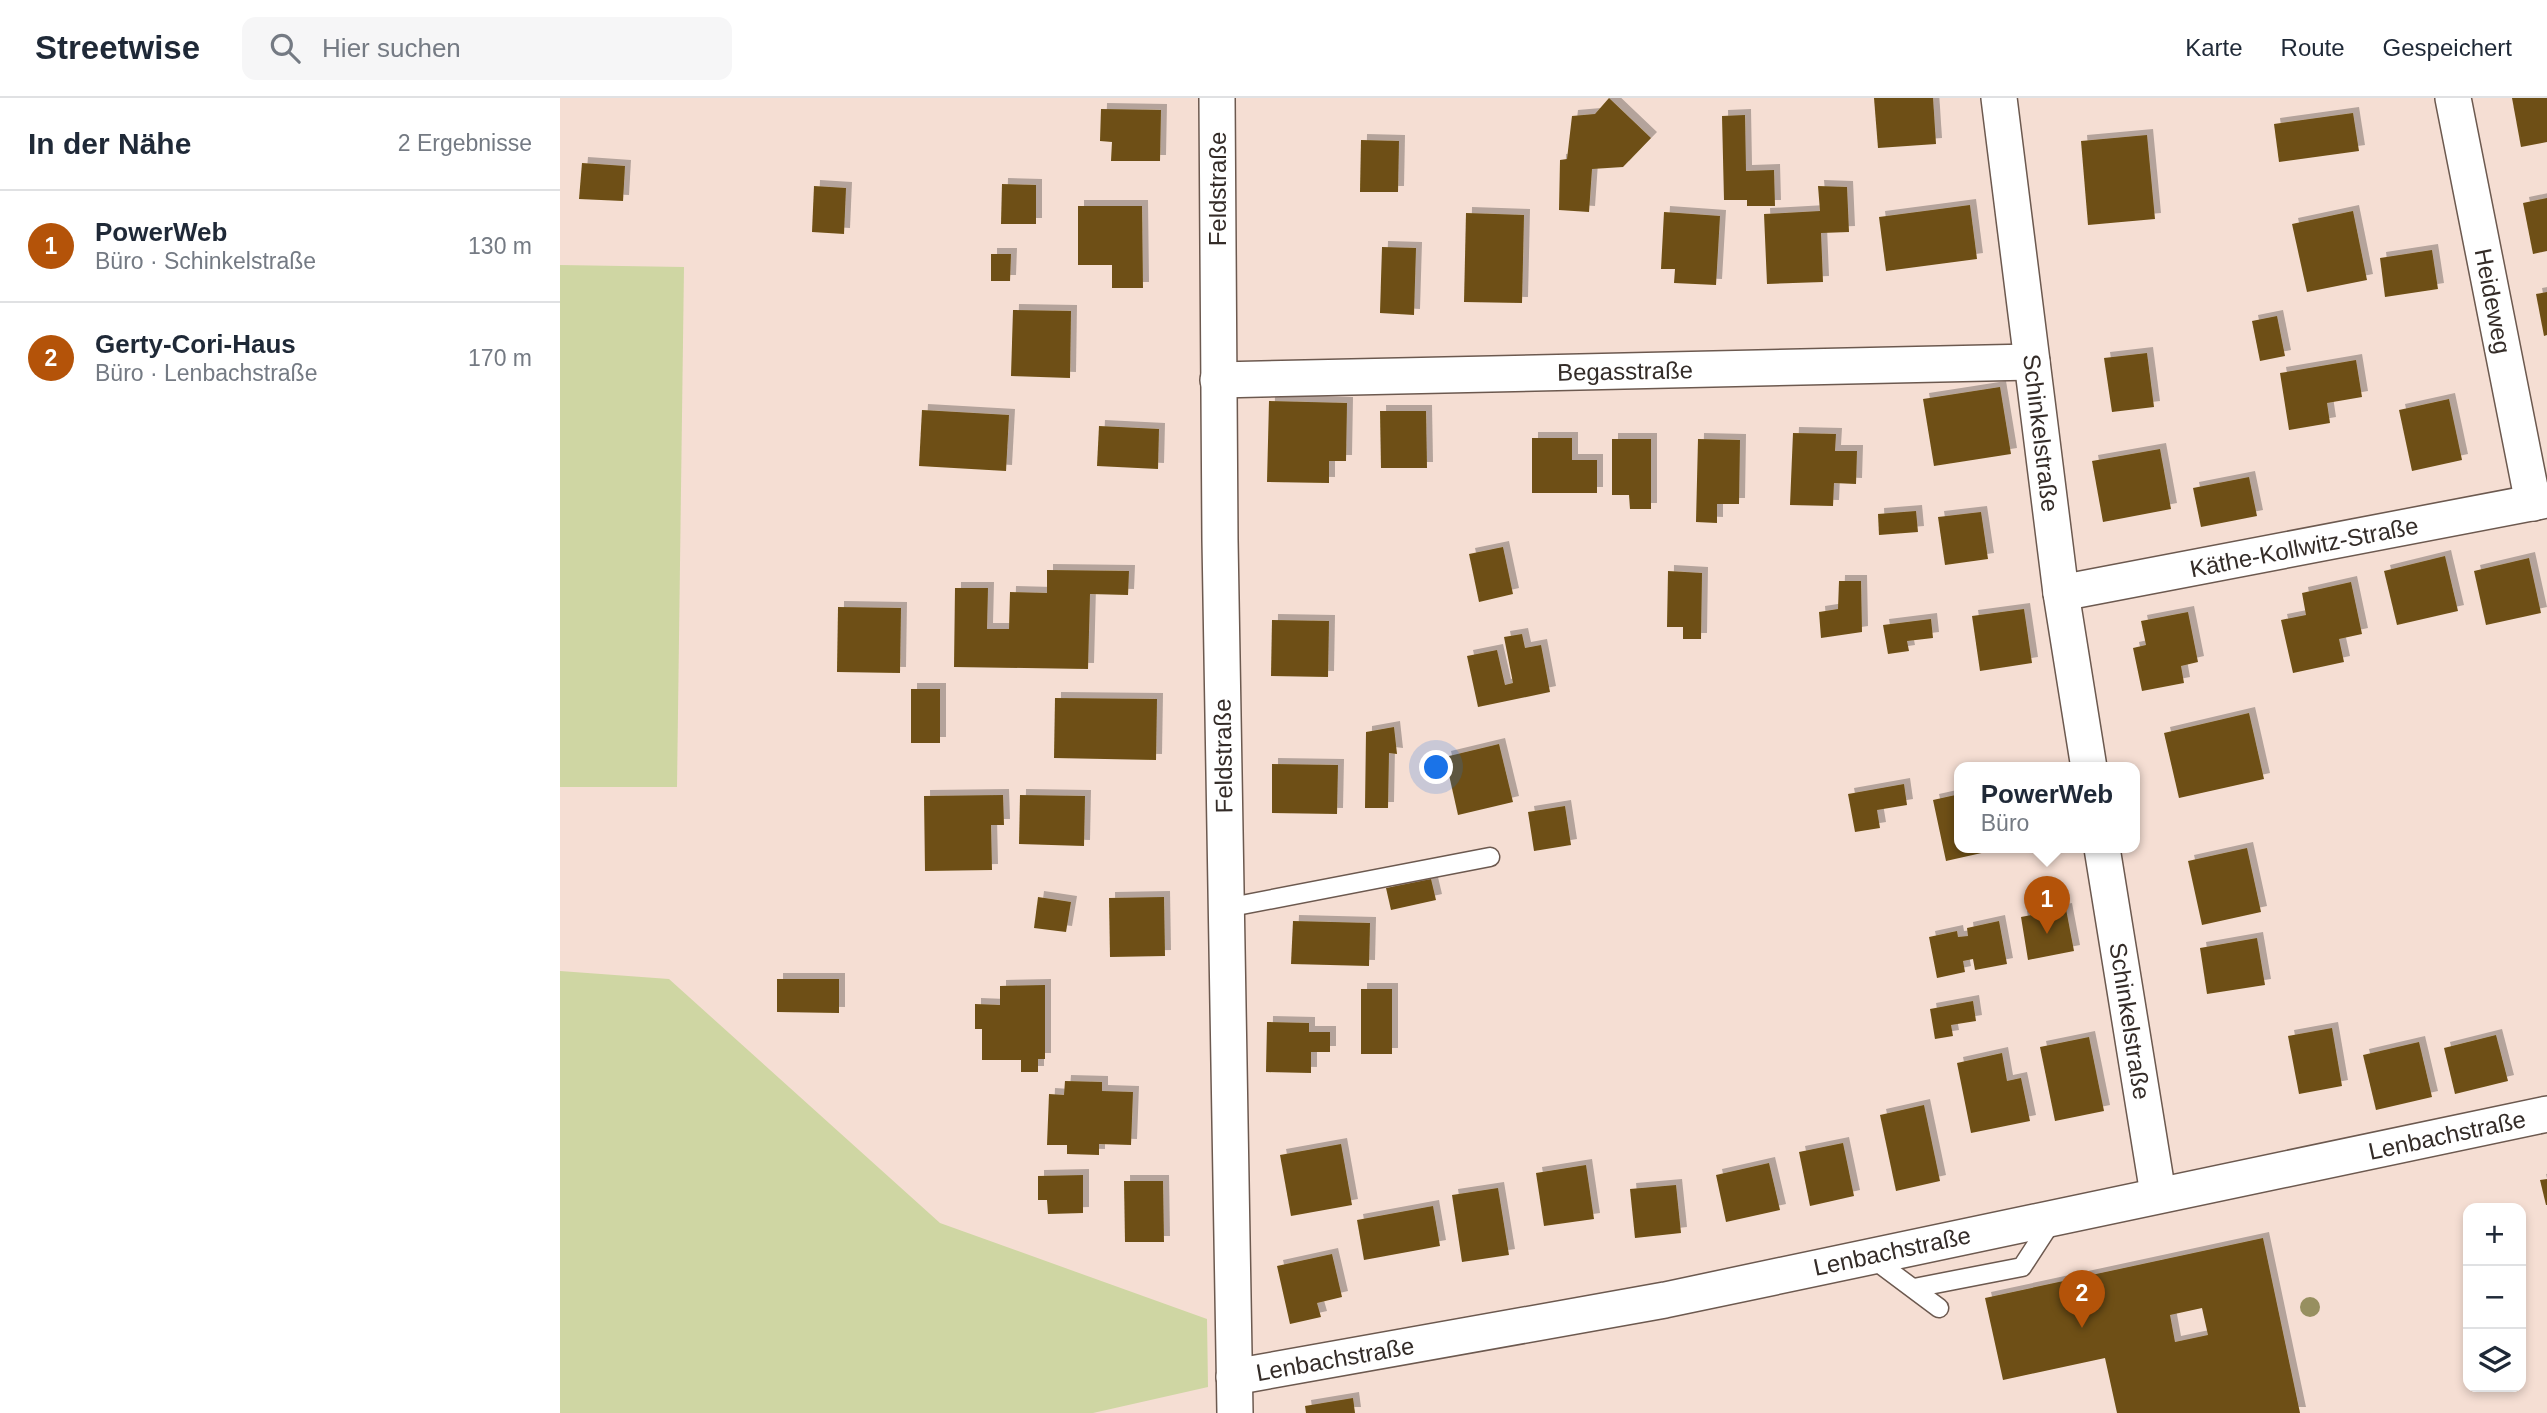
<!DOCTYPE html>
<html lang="de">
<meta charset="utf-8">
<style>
body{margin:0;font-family:Arial,sans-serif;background:#f6f6f7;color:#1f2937}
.controls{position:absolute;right:21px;bottom:21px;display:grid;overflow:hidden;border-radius:14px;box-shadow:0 4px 10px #0003}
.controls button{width:63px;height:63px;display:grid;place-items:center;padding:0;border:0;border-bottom:2px solid #e0e1e3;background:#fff;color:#1f2937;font:35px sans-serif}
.you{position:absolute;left:877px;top:670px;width:24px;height:24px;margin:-18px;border:5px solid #fff;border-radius:50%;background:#1a73e8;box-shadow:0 0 0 10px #1a73e833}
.badge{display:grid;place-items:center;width:46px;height:46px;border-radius:50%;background:#b45309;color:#fff;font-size:23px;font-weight:700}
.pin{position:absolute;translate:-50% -58px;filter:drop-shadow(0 2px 4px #0008)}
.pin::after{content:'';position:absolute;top:37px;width:24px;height:21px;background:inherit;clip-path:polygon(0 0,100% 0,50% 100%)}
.popup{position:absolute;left:1394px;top:664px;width:186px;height:91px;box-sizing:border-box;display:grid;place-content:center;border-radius:14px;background:#fff;filter:drop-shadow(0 2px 5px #0005);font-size:23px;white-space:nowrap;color:#747a83}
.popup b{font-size:26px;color:#1f2937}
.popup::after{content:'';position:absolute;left:50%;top:100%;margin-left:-14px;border:14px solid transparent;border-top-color:#fff}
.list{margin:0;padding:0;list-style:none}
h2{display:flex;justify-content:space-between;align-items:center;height:91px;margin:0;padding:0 28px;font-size:30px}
h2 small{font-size:23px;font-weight:400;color:#747a83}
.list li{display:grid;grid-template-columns:46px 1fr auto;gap:21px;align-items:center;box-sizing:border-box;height:112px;padding:0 28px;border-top:2px solid #e0e1e3}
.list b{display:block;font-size:26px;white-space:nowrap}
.list p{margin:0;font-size:23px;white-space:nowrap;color:#747a83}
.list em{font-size:23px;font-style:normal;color:#747a83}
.icon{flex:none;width:38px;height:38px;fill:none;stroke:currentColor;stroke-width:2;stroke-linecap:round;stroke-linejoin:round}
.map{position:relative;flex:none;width:1987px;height:1315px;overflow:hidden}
header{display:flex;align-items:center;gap:42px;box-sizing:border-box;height:98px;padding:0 35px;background:#fff;border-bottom:2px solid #e0e1e3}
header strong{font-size:33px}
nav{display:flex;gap:38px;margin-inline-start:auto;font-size:24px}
.search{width:490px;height:63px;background:#f6f6f7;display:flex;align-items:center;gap:18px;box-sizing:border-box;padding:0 24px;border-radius:14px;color:#747a83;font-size:26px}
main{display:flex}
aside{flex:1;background:#fff}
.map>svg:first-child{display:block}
.green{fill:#cfd6a3}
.building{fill:#6e5014;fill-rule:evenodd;filter:url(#shadow)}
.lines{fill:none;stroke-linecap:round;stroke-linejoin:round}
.service-casing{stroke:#6c594f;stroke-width:21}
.minor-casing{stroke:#6c594f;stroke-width:38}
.service{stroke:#fff;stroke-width:18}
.minor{stroke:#fff;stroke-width:35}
.tree{fill:#978f60}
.labels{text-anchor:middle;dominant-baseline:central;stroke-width:7;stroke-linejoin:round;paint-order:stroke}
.street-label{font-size:24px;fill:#342c28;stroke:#fff}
</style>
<header>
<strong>Streetwise</strong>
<div class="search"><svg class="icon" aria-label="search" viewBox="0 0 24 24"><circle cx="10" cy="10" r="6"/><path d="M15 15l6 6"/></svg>Hier suchen</div>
<nav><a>Karte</a><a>Route</a><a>Gespeichert</a></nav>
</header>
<main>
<aside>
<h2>In der Nähe<small>2 Ergebnisse</small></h2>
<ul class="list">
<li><span class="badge">1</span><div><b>PowerWeb</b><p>Büro · Schinkelstraße</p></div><em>130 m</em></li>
<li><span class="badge">2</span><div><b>Gerty-Cori-Haus</b><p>Büro · Lenbachstraße</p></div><em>170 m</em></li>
</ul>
</aside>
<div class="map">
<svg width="1987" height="1315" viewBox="0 0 1987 1315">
<defs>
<filter id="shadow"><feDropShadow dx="6" dy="-6" stdDeviation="0" flood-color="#0004"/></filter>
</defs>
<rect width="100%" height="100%" fill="#f5ded3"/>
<g class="green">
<polygon points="0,167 124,169 117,689 0,689"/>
<polygon points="0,873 109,881 380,1125 647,1221 648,1289 533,1315 0,1315"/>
</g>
<g class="building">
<polygon points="1049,0 1091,40 1063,69 1032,71 1029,114 999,112 1000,62 1007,61 1012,18 1035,16"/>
<polygon points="1314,0 1373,0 1376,46 1318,50"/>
<polygon points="1952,0 1987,0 1987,44 1961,49"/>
<polygon points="541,11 601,12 600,63 551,63 552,44 540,43"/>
<polygon points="1793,15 1799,53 1719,64 1714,26"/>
<polygon points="1185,17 1186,73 1214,72 1215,108 1187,108 1187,102 1164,102 1162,18"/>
<polygon points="1587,37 1595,121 1528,127 1521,43"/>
<polygon points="801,42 839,43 838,94 800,94"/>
<polygon points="22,65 65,68 63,103 19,101"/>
<polygon points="442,86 476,87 476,126 441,126"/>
<polygon points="254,88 286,90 284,136 252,134"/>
<polygon points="1258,88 1287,89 1289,134 1261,135 1263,184 1207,186 1204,116 1260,113"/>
<polygon points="1987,100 1987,153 1973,156 1963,105"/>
<polygon points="1410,107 1417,161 1326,173 1319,119"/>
<polygon points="518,108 582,108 583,190 552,190 552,167 518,167"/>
<polygon points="1793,113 1807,182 1747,194 1732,126"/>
<polygon points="1104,114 1160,118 1156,187 1114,185 1115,171 1101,171"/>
<polygon points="906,115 964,117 962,205 904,204"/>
<polygon points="822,149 856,150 854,217 820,215"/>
<polygon points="1872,152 1878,191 1825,199 1820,160"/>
<polygon points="431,156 451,156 450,183 431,183"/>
<polygon points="1987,194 1987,237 1984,238 1976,196"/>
<polygon points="453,212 511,213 510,280 451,278"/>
<polygon points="1717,218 1725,258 1700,263 1692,223"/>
<polygon points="1587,255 1594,309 1552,314 1544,260"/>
<polygon points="1796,262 1802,299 1767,305 1770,325 1729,332 1720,275"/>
<polygon points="1440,289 1451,356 1374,368 1363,301"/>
<polygon points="1889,301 1902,362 1852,373 1839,312"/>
<polygon points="709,303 787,305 786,363 769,363 769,385 707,384"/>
<polygon points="362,312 449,317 446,373 359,368"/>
<polygon points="820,313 866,313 867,370 821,370"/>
<polygon points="539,328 599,331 598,371 537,368"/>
<polygon points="1233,335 1276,336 1275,353 1297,353 1296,386 1274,385 1273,408 1230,407"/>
<polygon points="972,340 1012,340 1012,362 1037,362 1037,395 972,395"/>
<polygon points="1052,341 1091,341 1091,411 1070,411 1069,397 1052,397"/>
<polygon points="1138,341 1180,342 1179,406 1157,406 1157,425 1136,424"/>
<polygon points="1600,351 1611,411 1543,424 1532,363"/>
<polygon points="1689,379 1697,418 1641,429 1633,390"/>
<polygon points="1356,413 1358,434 1319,437 1318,416"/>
<polygon points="1421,414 1428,461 1385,467 1378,419"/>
<polygon points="943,449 953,496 919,504 909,456"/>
<polygon points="1885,458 1898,513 1837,527 1824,473"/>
<polygon points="1969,460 1981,515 1926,527 1914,473"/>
<polygon points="487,472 569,473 568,497 530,496 528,571 394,569 395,490 428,490 427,531 449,531 450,494 487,495"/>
<polygon points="1108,473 1142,475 1141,541 1123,541 1123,529 1107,529"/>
<polygon points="1279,483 1301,483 1302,534 1261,540 1259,514 1278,511"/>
<polygon points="1791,484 1802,536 1779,541 1784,564 1733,575 1721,522 1746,517 1742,495"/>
<polygon points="278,509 341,510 340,575 277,574"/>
<polygon points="1464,511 1472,565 1420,573 1412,518"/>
<polygon points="1628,514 1638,564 1621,568 1624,585 1582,593 1573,550 1586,547 1581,523"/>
<polygon points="1371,521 1373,540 1347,543 1349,553 1328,556 1323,527"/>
<polygon points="712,522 769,523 768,579 711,578"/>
<polygon points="962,536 965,550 981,547 990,594 918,609 907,558 937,552 945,587 953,585 944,539"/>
<rect x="351" y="591" width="29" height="54"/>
<polygon points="495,600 597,601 596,662 494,660"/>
<polygon points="1689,615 1704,681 1619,700 1604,635"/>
<polygon points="834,629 837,656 829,655 828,710 805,710 806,634"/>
<polygon points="939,646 953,704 898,717 885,659"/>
<polygon points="712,666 778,667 777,716 712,715"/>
<polygon points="1344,686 1347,707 1317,712 1320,730 1295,734 1288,696"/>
<polygon points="1400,696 1400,750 1425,750 1426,754 1386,763 1373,702"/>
<polygon points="443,697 444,727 431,727 432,772 365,773 364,698"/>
<polygon points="460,697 525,698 524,748 459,746"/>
<polygon points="1005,708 1011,747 974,753 968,714"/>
<polygon points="1687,750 1701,814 1642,827 1628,763"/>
<polygon points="871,781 876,802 831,812 826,790"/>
<polygon points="478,799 511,804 506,834 474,830"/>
<polygon points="604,799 605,858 550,859 549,800"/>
<polygon points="1485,807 1487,815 1506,811 1514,853 1468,862 1461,819 1476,816 1474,809"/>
<polygon points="733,823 810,825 809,868 731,866"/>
<polygon points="1439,823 1447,866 1415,872 1413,861 1403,863 1405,874 1377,880 1369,839 1397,833 1398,839 1408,838 1407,830"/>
<polygon points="1697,840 1705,887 1647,896 1640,850"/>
<polygon points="217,881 279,881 279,915 217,914"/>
<polygon points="485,887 485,961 478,961 478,974 461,974 461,962 422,962 422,931 415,931 415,906 440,907 440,888"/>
<rect x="801" y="891" width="31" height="65"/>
<polygon points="1413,903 1416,923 1391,927 1393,938 1375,941 1370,911"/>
<polygon points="707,924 749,925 749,934 770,934 770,954 751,954 751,975 706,974"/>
<polygon points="1772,930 1782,988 1739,996 1728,938"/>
<polygon points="1936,937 1948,983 1895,996 1884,950"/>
<polygon points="1529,939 1544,1013 1495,1023 1480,949"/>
<polygon points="1859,944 1872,999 1816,1012 1803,957"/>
<polygon points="1442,955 1447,983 1461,980 1470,1023 1411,1035 1397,965"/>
<polygon points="505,983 542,984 542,993 573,994 571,1047 539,1046 539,1057 507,1056 507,1047 487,1047 489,996 504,997"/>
<polygon points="1364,1007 1380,1083 1336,1093 1320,1017"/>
<polygon points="1283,1045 1294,1098 1250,1108 1239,1054"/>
<polygon points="781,1046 792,1107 731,1118 720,1057"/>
<polygon points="1209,1065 1220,1112 1166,1124 1156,1077"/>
<polygon points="1026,1067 1034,1121 984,1128 976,1075"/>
<polygon points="523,1077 523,1115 488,1116 487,1102 478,1102 478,1078"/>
<polygon points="1987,1081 1987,1107 1986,1107 1980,1082"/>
<polygon points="564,1083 603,1083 604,1144 565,1144"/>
<polygon points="1116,1087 1121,1135 1075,1140 1070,1091"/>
<polygon points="938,1090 949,1157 902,1164 892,1097"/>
<polygon points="873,1108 880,1148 804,1162 797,1122"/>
<path d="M1703,1140l37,175h-183l-12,-55 -102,22 -18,-82zM1642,1210l6,27 -33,7 -5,-27z"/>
<polygon points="772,1156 782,1199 757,1205 761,1219 730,1226 717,1168"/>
<polygon points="793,1300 795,1315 746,1315 745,1308"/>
</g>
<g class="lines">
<g class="service-casing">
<g id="service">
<polyline points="666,810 930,759"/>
<polyline points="1312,1160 1379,1210"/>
<polyline points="1354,1190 1462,1169 1492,1123"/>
</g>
</g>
<g class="minor-casing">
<g id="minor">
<polyline points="657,0 660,442 675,1315"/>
<polyline points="1439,0 1501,495 1529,670"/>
<polyline points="1893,0 1973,405"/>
<polyline points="658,282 1472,264"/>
<polyline points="1501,495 1987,402"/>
<polyline points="1542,750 1598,1096"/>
<polyline points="674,1279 1105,1202 1987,1016"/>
</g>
</g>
<use href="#service" class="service"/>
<use href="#minor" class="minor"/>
</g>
<circle class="tree" cx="1750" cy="1209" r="10"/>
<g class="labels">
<g class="street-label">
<text transform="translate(657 91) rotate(-90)">Feldstraße</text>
<text transform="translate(1933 203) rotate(79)">Heideweg</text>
<text transform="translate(1065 273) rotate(-1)">Begasstraße</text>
<text transform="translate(1481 335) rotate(83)">Schinkelstraße</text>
<text transform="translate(1744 449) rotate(-11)">Käthe-Kollwitz-Straße</text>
<text transform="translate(663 658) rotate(-91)">Feldstraße</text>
<text transform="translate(1570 923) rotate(81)">Schinkelstraße</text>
<text transform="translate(1887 1037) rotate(-12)">Lenbachstraße</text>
<text transform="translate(1332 1153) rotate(-12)">Lenbachstraße</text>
<text transform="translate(775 1261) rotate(-10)">Lenbachstraße</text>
</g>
</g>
</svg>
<div class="controls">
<button>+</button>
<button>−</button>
<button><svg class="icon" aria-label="layers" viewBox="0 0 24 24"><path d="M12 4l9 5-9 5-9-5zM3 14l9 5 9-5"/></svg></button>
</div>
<div class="you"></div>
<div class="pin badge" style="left:1487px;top:836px">1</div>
<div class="popup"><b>PowerWeb</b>Büro</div>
<div class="pin badge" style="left:1522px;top:1230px">2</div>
</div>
</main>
